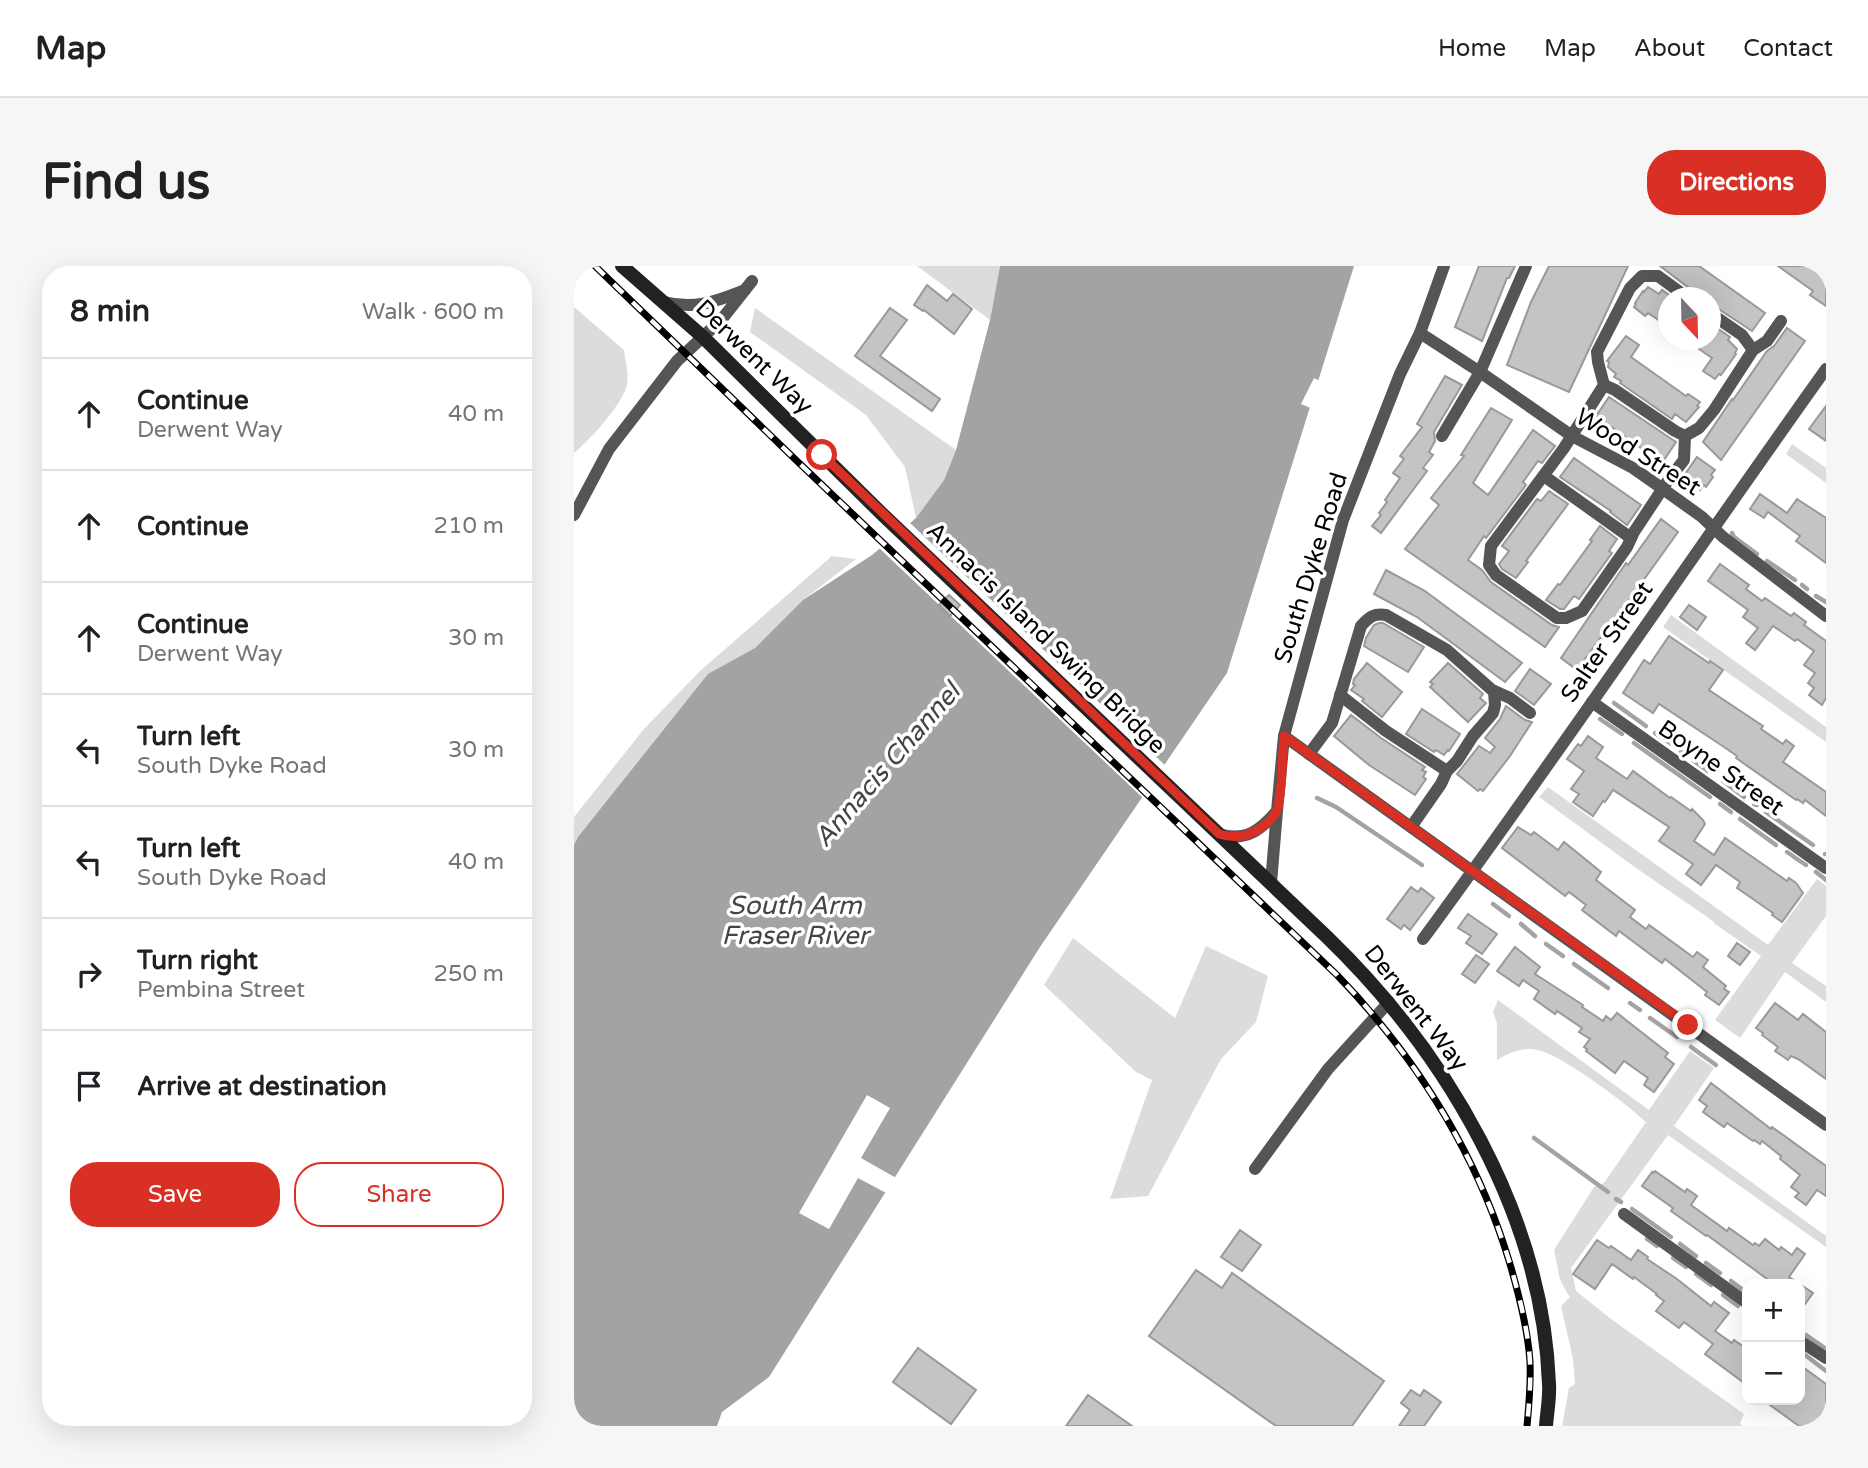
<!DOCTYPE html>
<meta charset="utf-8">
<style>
body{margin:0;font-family:"Varela Round",sans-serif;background:#f6f6f6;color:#202124}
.controls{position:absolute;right:21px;bottom:21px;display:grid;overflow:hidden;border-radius:14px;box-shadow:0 7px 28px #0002}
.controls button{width:63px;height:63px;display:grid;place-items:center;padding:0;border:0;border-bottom:2px solid #e0e0e0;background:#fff;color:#202124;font:35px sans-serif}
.compass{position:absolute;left:1084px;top:21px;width:63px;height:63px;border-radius:50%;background:#fff;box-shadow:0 7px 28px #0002;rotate:158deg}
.stop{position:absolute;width:21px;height:21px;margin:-16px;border:5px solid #d93025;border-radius:50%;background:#fff}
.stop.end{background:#d93025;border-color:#fff;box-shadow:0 2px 7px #0008}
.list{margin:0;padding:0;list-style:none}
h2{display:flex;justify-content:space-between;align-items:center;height:91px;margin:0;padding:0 28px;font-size:30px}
h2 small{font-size:23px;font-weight:400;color:#757577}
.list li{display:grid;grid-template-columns:46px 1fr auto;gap:21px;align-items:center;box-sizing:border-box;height:112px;padding:0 28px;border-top:2px solid #e0e0e0}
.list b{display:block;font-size:26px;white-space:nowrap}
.list p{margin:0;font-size:23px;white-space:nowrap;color:#757577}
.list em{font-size:23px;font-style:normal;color:#757577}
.actions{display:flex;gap:14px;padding:21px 28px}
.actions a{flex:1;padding:16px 0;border:2px solid #d93025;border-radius:28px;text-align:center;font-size:24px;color:#d93025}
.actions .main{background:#d93025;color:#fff}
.icon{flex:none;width:38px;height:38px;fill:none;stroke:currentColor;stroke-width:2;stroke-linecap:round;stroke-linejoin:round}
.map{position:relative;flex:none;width:1252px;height:1160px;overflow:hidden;border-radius:28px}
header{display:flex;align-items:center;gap:42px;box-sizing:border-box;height:98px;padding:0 35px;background:#fff;border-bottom:2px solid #e0e0e0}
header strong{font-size:33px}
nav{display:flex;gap:38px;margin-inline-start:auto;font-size:24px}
.intro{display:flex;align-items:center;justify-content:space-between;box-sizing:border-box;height:168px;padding:0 42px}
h1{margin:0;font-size:49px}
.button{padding:18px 32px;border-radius:28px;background:#d93025;color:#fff;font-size:24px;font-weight:700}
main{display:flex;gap:42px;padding:0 42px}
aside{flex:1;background:#fff;border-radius:28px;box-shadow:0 7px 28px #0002}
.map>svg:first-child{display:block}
.green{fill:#dcdcdc}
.water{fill:#a3a3a3}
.pier{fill:#fff}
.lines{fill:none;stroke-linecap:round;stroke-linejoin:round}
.stream{stroke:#a3a3a3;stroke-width:4.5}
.building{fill:#c4c4c4;stroke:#999;stroke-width:2}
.street{stroke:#555;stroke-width:12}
.secondary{stroke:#222;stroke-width:14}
.rail-casing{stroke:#000;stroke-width:7}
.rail{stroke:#fff;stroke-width:4.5;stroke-dasharray:13;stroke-linecap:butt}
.route{stroke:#d93025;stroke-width:9}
.labels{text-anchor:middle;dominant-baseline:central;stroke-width:7;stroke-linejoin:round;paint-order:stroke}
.street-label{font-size:24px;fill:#000;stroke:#fff}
.water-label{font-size:26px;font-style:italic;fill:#444;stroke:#fff}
</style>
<header>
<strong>Map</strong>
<nav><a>Home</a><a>Map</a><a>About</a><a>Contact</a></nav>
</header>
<div class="intro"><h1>Find us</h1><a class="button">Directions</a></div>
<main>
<aside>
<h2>8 min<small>Walk · 600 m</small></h2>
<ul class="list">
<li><svg class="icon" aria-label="ahead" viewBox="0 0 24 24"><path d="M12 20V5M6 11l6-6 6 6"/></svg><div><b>Continue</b><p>Derwent Way</p></div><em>40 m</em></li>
<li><svg class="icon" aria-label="ahead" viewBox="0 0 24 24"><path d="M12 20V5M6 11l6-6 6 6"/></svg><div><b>Continue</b></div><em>210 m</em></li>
<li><svg class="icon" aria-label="ahead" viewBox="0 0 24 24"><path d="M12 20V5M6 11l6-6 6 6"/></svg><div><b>Continue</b><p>Derwent Way</p></div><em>30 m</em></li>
<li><svg class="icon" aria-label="left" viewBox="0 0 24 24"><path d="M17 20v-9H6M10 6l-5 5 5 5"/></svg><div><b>Turn left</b><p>South Dyke Road</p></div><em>30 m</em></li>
<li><svg class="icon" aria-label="left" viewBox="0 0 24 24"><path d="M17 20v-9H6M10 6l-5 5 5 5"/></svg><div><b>Turn left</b><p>South Dyke Road</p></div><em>40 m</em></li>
<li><svg class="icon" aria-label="right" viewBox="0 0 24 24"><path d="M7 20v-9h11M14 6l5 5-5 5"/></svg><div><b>Turn right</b><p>Pembina Street</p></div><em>250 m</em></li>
<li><svg class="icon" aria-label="arrive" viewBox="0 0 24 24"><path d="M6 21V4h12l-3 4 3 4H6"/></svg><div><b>Arrive at destination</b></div></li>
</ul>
<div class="actions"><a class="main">Save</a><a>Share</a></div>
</aside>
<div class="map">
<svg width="1252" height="1160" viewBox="0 0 1252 1160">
<rect width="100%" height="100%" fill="#fff"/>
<g class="green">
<polygon points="343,0 426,0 416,54"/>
<path d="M0,41l50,43c1,10 5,24 3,34 -3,19 -38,57 -53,69z"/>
<polygon points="181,42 382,184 370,214 342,252 331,201 292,149 176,66"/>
<polygon points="1218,178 1252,202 1252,217 1212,188"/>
<polygon points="258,290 282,293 229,334 181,382 0,726 0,551 70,463 126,405"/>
<polygon points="1097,349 1252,461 1252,476 1089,361"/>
<polygon points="974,521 1194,679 1243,613 1252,620 1252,650 1218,697 1252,720 1252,736 1211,706 1166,772 1141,754 1187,690 1141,658 1139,655 1062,602 965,531"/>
<polygon points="499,672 601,752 632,680 694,710 682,756 647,793 574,930 536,933 578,814 562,806 470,719"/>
<path d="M924,734l151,110 41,-59 24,17 -40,58 152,110v11l-158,-112 -97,133 5,23 35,28 133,95 -4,10 3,2h-181l7,-38 6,-4 -2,-25 -12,-53 9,-9c-5,-8 -12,-18 -12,-28l-4,-19 40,-63 10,-4 42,-61c-20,-19 -83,-66 -108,-72 -16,-3 -28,2 -41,10v-37l-4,-11z"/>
</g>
<polygon class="water" points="426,0 780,0 653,407 466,681 195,1111 148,1146 143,1160 0,1160 0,579 4,571 134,408 181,382 229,334 298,289 342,252 370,214 382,184 416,54"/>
<g class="pier">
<polygon points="740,112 748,116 739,143 727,138"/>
<polygon points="333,254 593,501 571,534 303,280"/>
<polygon points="293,829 316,842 287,892 324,913 314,928 284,912 255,963 225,947"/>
</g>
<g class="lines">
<g class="stream">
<polyline points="1158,267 1160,271 1183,288"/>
<polyline points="1193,295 1221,314"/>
<polyline points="1228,319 1233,323"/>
<polyline points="1242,330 1252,336"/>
<polyline points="1040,437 1072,460"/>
<polyline points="1026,453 1048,468"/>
<polyline points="1081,467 1098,478"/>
<polyline points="1060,477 1136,531"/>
<polyline points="1107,485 1111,488"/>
<polyline points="1120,495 1134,505"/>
<polyline points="1149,515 1170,531"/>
<polyline points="743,532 762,541 848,599"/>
<polyline points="1146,538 1157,546"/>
<polyline points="1180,538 1183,539"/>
<polyline points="1192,546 1239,579"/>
<polyline points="1166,553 1202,579"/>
<polyline points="1213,586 1219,590"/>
<polyline points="1251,588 1252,588"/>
<polyline points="1220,591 1232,599"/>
<polyline points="1242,606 1252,614"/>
<polyline points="919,638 935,650"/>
<polyline points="947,658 961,670"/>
<polyline points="972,678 989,690"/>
<polyline points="1000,698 1034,722"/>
<polyline points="1056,737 1066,744"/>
<polyline points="1076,752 1103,771"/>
<polyline points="1117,781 1142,799"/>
<polyline points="960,872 1034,926"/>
<polyline points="1042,933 1047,936"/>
<polyline points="1058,943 1097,971"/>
<polyline points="1073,973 1083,980"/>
<polyline points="1106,978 1122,990"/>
<polyline points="1099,992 1112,1001"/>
<polyline points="1132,997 1146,1007"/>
<polyline points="1122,1008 1137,1019"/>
<polyline points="1157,1015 1173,1027"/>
<polyline points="1149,1029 1164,1040"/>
<polyline points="1232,1069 1252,1083"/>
<polyline points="1226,1085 1252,1105"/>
</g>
</g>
<g class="building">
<polygon points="905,0 941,0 935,12 933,12 908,75 881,61"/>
<polygon points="975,0 1054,0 995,126 933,99 957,36"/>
<polygon points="1086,0 1125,0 1191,47 1178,65 1137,38 1137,32 1123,32 1119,25"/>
<polygon points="1204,0 1252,0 1252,40 1236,29 1239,25"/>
<polygon points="353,19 373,35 379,28 398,43 380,68 350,44 349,45 340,39"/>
<polygon points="1074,21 1085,28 1088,24 1099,32 1095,32 1095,61 1074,47 1071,50 1060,41 1062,38 1061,37 1069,25 1070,26"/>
<polygon points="316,42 333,54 306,90 366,133 358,145 281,90"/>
<polygon points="1137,58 1156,71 1154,74 1163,83 1161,87 1162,88 1147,109 1145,108 1141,113 1129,105 1138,92 1112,74 1137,74"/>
<polygon points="1213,62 1231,75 1147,194 1129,176 1158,133 1159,134 1193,85 1200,80"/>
<polygon points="1052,70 1065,79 1057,91 1112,130 1114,128 1126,136 1123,140 1125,141 1112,156 1101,148 1098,153 1046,117 1047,115 1040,111 1042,108 1034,101 1035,96 1033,95"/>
<polygon points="871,110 888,119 860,166 861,175 855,186 859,189 849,202 853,205 807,267 798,260 807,249 805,247 813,236 811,234 826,212 819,207 830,193 826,190 848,161 843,158"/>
<polygon points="1035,131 1102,176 1088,197 1022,150"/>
<polygon points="1252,140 1252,175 1235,163"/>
<polygon points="917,142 938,154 899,217 914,229 959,164 981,180 968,197 964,195 949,216 952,219 912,272 910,270 894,294 908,304 917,316 978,359 985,361 971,381 831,283 865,239 857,232 890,190 887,189"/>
<polygon points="1123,191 1141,204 1137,209 1139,211 1132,221 1130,219 1126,224 1109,211"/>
<polygon points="1000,192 1067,239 1053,259 1036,246 1037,245 986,211"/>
<polygon points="975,225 994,238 952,295 954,296 942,312 928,303 925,298 935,285 928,280 963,233 967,235"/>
<polygon points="1186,228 1213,247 1223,233 1252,252 1252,297 1222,275 1226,270 1194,246 1190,252 1176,243"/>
<polygon points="1087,253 1104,266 1028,372 1027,371 1003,404 987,392 1052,297 1054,299"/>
<polygon points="1026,260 1043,273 1035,285 1038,287 1005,333 1000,330 990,343 986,343 972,334 984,318 986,319 1018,275 1016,274"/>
<polygon points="1146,298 1175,319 1172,323 1188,335 1191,332 1217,350 1220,347 1232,356 1230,359 1252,375 1252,432 1248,439 1235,429 1240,422 1234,417 1241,407 1230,399 1240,385 1223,373 1221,375 1199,360 1181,384 1172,377 1184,362 1169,351 1174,344 1134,315"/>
<polygon points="812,304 851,325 948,397 931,416 843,351 800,328"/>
<polygon points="375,329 386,339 376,350 365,339"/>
<polygon points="1115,339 1132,351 1123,364 1106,351"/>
<polygon points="805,357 809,357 850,381 834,406 790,380 792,372 800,359"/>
<polygon points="1095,370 1135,397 1136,395 1149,404 1135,424 1189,460 1187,463 1209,478 1212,474 1220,480 1209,496 1252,526 1252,550 1231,534 1229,537 1223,533 1222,534 1162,492 1163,490 1150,481 1085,438 1079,447 1049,427 1070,394 1076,398"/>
<polygon points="793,397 828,426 808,451 788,435 790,433 777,424 781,419 779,418 780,413"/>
<polygon points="874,397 909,428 906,432 912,437 894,456 856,421 859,418 856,416"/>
<polygon points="956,403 977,418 960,439 941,425"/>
<polygon points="932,440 951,454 958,456 936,490 909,525 906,523 904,525 883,508 905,480 916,487 921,481 911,472 926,453"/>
<polygon points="848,443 886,468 875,485 874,484 870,489 862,484 860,486 832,468"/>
<polygon points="777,449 807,472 851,501 848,504 852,506 849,511 852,513 841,529 795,499 760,470"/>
<polygon points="1014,470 1029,481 1022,492 1053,513 1059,505 1096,532 1097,531 1117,545 1118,543 1129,554 1131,558 1120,575 1140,589 1151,572 1213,615 1215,612 1222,617 1229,627 1208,656 1198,649 1199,647 1163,622 1166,616 1142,599 1127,619 1112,608 1119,598 1085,575 1095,561 1039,524 1031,536 1029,535 1019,550 999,536 1005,528 997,523 1010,505 993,493 1004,478 1007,480"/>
<polygon points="944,561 957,569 960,566 984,584 990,576 1027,606 1022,614 1061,644 1056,651 1072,663 1075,659 1119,691 1123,686 1134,694 1129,701 1152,720 1150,723 1155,726 1145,739 1131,729 1133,726 1091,693 1088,697 1045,665 1042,670 1008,644 1012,639 995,626 991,630 928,582"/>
<polygon points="837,621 844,626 847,622 860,632 836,664 830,659 827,663 813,653"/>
<polygon points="894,648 923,668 908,688 892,677 897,670 884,662"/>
<polygon points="1163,677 1176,686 1166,699 1154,690"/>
<polygon points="941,681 966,701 961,708 1009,739 1008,741 1029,755 1032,750 1037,754 1043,747 1094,787 1091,791 1100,798 1080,826 1070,819 1074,812 1050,795 1041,807 1012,785 1013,783 1010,781 1016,773 1005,766 1008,762 983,745 981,748 960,733 965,725 949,714 945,720 923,705"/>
<polygon points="902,689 915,698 901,717 888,708"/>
<polygon points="1201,737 1224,754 1229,748 1252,766 1252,813 1224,793 1217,790 1214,794 1201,785 1204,781 1188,769 1189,767 1182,762"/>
<polygon points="1137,817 1197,863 1198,861 1252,900 1252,930 1243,924 1232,939 1221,931 1225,927 1217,921 1226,909 1206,893 1207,890 1188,875 1186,878 1180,874 1179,875 1153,857 1150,861 1129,846 1133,840 1125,834"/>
<polygon points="1081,905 1111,926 1113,923 1123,930 1117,939 1153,965 1155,962 1179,979 1181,977 1185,980 1191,973 1205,984 1207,981 1218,989 1223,982 1231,988 1215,1011 1239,1027 1226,1045 1226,1018 1200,1018 1133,969 1132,970 1097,945 1099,942 1068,920 1078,906 1079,907"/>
<polygon points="666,964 687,979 668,1005 647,991"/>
<polygon points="1023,974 1035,982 1037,980 1057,994 1064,984 1074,991 1073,993 1103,1013 1137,1040 1140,1036 1155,1047 1141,1065 1158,1077 1160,1074 1173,1083 1173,1119 1131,1088 1139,1078 1110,1056 1105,1062 1082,1045 1090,1035 1082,1029 1083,1028 1060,1011 1059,1013 1038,998 1021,1023 999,1008"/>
<polygon points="622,1004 648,1022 658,1007 810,1115 778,1160 702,1160 575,1070"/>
<polygon points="344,1082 402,1124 377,1158 319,1116"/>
<polygon points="1226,1099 1252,1118 1252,1142 1239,1160 1225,1160 1189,1134 1226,1134"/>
<polygon points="837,1124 846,1130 850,1124 867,1136 850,1160 825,1160 836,1144 827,1137"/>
<polygon points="514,1129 558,1160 492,1160"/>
</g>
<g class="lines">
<g class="street">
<polyline points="1114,32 1084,10 1068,10 1056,22 1023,86 1024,96 1030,119 990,182 917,280 915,299 922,309 983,352 992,352 1008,345 1053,281 1060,266 1095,213 1110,194 1111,170 1125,162 1140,144 1179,84 1193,75 1207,55"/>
<path d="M90,36c32,8 52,-1 81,-12"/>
<polyline points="1136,47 1168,69 1179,84"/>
<polyline points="846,67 906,106 998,170 1059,202 1089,223 1128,251 1149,271 1252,350"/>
<polyline points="1030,119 1041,124 1101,165 1111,170"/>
<polyline points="868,170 906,106 952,0"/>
<polyline points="970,210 1057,272"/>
<polyline points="0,249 35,183 103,95 148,53 178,15"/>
<polyline points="766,429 812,465 873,505"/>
<polyline points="1018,436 1252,602"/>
<polyline points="710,470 1252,859"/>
<path d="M735,488l23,-31 29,-97c8,-9 13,-13 25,-11l61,35 45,40 18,8 20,15"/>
<polyline points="703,545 710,470 769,254 826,108 846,67 870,0"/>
<polyline points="837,561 867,518 873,505 883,495 899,470 919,447 921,439 920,425"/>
<path d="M645,568c27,8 42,-4 58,-23l-6,72"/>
<path d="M849,673c138,-188 268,-381 403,-570"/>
<polyline points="681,903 754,803 815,736"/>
<polyline points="1050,948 1173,1037"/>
<polyline points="1226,1075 1252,1092"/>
</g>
<path class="secondary" d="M48,0l81,71 178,176 446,424c119,115 216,278 222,447 1,14 -2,28 -3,42"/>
<g class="rail-casing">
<path id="rail" d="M21,0l203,196 539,513c79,82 140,179 173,289 9,31 18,65 20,98 1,22 -1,43 -3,64"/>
</g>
<use href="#rail" class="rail"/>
</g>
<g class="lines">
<path class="route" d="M248,189l397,379c19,6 36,1 50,-13 4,-4 8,-8 9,-14 5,-22 4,-48 6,-71l404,289"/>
</g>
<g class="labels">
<g class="street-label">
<text transform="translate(180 91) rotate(44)">Derwent Way</text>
<text transform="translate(1064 186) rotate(32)">Wood Street</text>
<text transform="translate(737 302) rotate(-73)">South Dyke Road</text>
<text transform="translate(472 372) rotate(44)">Annacis Island Swing Bridge</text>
<text transform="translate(1033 376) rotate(-55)">Salter Street</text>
<text transform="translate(1147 502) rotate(35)">Boyne Street</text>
<text transform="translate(842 742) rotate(52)">Derwent Way</text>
</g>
<g class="water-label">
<text transform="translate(313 499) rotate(-49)">Annacis Channel</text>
<text x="221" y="639">South Arm<tspan x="221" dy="30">Fraser River</tspan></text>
</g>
</g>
</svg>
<div class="controls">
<button>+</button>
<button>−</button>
</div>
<svg class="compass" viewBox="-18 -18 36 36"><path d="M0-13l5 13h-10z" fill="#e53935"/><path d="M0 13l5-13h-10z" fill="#757577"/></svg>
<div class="stop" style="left:248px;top:189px"></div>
<div class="stop end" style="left:1114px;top:759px"></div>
</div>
</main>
